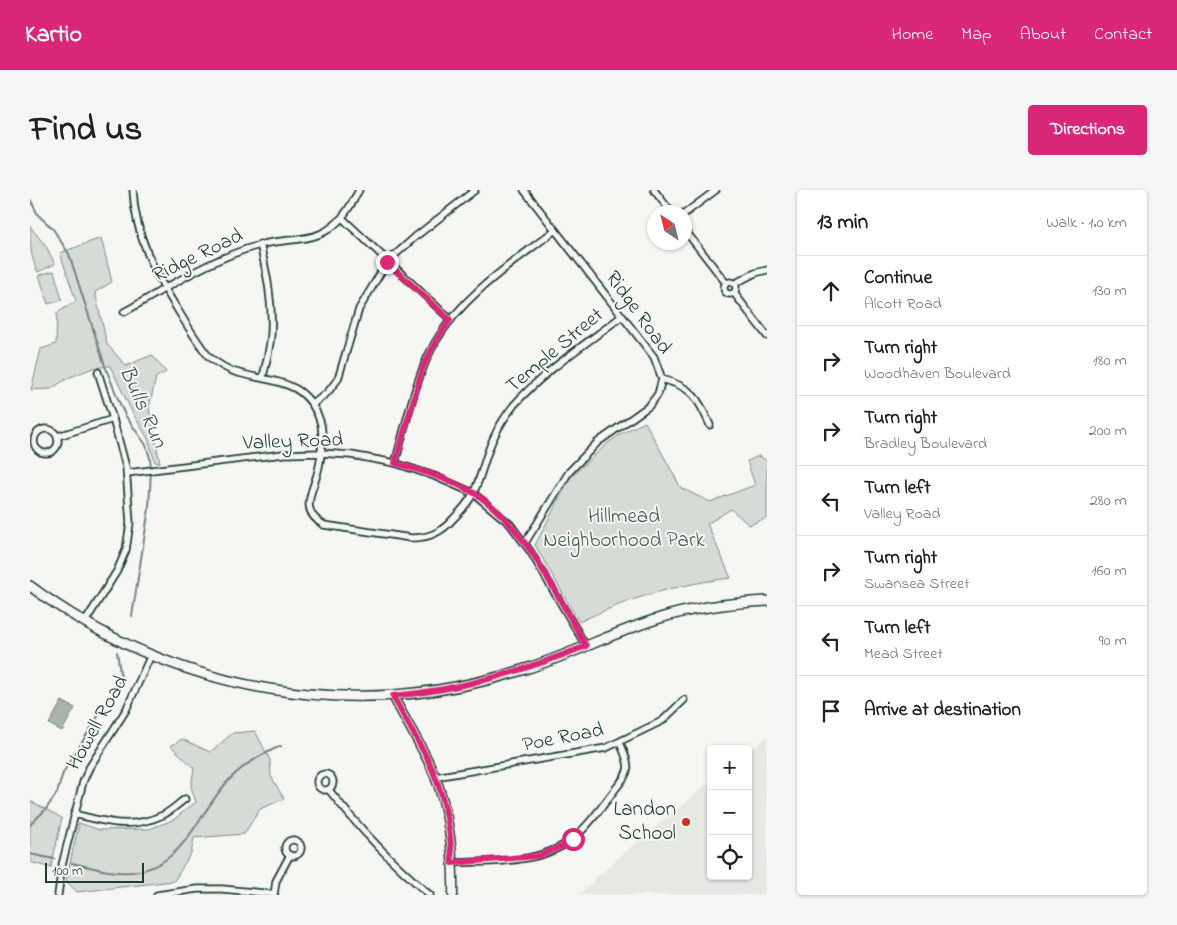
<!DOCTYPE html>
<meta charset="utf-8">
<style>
body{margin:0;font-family:"Indie Flower",sans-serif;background:#f6f6f6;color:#222}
.controls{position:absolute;right:15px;bottom:15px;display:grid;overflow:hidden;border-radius:5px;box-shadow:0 1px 4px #0004}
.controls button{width:45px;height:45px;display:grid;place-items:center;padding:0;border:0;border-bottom:1px solid #e0e0e0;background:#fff;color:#222;font:25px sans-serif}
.compass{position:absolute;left:617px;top:15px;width:45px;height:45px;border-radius:50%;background:#fff;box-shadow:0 1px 4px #0004;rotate:325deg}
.scale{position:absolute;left:15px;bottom:12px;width:99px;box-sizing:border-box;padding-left:5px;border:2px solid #1f3d34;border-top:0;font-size:14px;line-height:18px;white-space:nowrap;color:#1f3d34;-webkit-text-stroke:4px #f6f6f2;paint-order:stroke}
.stop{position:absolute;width:15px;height:15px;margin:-11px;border:4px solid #db2777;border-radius:50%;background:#fff}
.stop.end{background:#db2777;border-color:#fff;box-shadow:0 1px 5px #0008}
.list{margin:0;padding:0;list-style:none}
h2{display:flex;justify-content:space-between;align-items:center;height:65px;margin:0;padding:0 20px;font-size:21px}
h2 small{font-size:16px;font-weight:400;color:#767676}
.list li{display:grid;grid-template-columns:32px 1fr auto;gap:15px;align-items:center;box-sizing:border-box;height:70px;padding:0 20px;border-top:1px solid #e0e0e0}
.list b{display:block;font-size:19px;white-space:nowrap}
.list p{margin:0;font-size:16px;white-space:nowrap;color:#767676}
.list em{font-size:16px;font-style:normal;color:#767676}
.icon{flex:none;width:28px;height:28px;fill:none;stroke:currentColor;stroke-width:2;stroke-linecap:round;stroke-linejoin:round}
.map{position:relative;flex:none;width:737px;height:705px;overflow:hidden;border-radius:5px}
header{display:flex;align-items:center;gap:30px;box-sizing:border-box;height:70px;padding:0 25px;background:#db2777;color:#fff}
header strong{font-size:24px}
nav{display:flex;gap:28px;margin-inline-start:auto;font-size:18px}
.intro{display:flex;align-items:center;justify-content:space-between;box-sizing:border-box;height:120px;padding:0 30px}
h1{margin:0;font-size:35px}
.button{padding:12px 22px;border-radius:5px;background:#db2777;color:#fff;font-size:18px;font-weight:700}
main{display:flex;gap:30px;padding:0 30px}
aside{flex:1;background:#fff;border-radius:5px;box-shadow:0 1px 4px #0004}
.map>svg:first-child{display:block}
.built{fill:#e6e8e4}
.green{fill:#d6dbd6;stroke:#7a8c85}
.water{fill:#aab3ae;stroke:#72847d}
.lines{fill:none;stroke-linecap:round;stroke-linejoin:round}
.stream{stroke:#72847d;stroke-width:2}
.minor-casing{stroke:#1f3d34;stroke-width:9}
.tertiary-casing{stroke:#1f3d34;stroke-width:11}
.secondary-casing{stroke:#1f3d34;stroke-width:12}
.minor{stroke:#f6f6f2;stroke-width:5.5}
.tertiary{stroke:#f6f6f2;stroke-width:8}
.secondary{stroke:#f6f6f2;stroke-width:9}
.route{stroke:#db2777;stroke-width:6}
.poi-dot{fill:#c8321e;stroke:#f6f6f2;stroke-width:2}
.labels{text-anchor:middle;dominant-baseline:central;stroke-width:4;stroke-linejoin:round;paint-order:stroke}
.street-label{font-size:21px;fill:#1f3d34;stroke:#f6f6f2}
.park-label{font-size:21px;fill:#445d54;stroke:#f6f6f2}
.poi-label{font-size:21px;fill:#1f3d34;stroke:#f6f6f2;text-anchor:end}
.water-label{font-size:22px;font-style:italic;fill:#425a52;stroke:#f6f6f2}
</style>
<header>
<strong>Kartio</strong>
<nav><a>Home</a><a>Map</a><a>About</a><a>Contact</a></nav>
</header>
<div class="intro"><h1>Find us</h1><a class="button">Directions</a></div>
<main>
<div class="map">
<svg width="737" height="705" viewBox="0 0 737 705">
<rect width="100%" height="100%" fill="#f6f6f2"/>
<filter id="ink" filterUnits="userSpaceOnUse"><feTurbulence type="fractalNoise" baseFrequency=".02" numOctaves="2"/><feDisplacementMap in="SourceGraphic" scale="10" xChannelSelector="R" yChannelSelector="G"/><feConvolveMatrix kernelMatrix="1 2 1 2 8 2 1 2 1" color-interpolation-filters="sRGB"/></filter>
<g filter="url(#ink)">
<polygon class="built" points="737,547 737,705 549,705 582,673 681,591 681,686 718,686 718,562"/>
<g class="green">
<path d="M0,36l17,22 8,16 -17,8c-8,-15 -8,-29 -8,-46z"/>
<polygon points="71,48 82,92 65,102 77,154 96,176 122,165 136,182 126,187 119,218 130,273 125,272 118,249 102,222 80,176 63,178 38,188 21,199 1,200 11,159 26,154 27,123 46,111 30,63"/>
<polygon points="24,81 32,110 18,114 9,85"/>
<path d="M615,232l36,66 29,14 45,-17 -8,-24 12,-5 8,5v57l-18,7 -18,-16 -24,15 24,54c-54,6 -104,21 -152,44l-44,-77 35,-67 39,-36 15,-10z"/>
<polygon points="225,541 240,570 241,586 254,609 230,619 214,644 164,648 161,663 144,691 47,702 36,691 49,633 70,640 119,639 143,630 166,612 161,597 164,578 141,556 152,549 180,562 203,543"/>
<polygon points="0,611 32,628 21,678 0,672"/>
</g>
<polygon class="water" points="32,511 45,518 32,541 19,534"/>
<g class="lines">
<g class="stream">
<polyline points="0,9 8,25 23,39 39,64 75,176 90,214 95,225 116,255 120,268 121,279 119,318 102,426"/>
<polyline points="0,635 16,619 27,603 33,583 91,489 87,462"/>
<polyline points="0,664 24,669"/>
<path d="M42,673c19,4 40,11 60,9 53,-5 66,-60 98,-93 14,-15 32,-25 51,-33"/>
</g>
<g class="minor-casing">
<g id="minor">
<path d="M103,0c2,46 22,84 46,122 9,15 19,31 30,45 8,6 17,12 26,15 36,11 70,5 85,49 4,11 1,39 -2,50 -5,21 -20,39 6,54l87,13c19,0 31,-6 43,-20 7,-7 14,-15 19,-24 9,-18 12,-39 21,-57 5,-11 12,-22 20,-32 31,-35 72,-61 108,-89"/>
<polyline points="494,0 624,167 632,189 628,204 619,216 568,252 539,282 495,353"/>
<polyline points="624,0 641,22"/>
<polyline points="654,24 686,0"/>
<polyline points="312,28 421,130"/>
<polyline points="654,39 696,93"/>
<path d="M230,54c7,30 13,60 11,90 -1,15 -5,29 -8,43"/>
<circle cx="700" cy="98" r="6"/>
<polyline points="704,94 725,83 737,80"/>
<polyline points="704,103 737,146"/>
<path d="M94,122c43,-24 87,-54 136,-67 19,-6 41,-3 60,-11 19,-8 30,-26 39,-44"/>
<path d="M632,189c32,9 35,18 48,46"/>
<polyline points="283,214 298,202 308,189 329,119 357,72 385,47 445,0"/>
<circle cx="16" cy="251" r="12"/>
<polyline points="28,246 83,229"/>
<path d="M365,273c11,-38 21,-89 41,-122 28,-47 77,-78 119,-111"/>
<polyline points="97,283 253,264 290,263 321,265 365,273 404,286 443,303 480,334 500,361 556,456"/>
<polyline points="55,432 87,381 96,360 100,333 96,277 83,229 68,182"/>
<circle cx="295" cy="592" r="8"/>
<polyline points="405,587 576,558 632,531 654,510"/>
<path d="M299,600c30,38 64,74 101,105"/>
<path d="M44,624c33,8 56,16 89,1 8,-4 15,-11 22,-16"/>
<circle cx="263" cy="658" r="8"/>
<path d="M422,673c40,-2 90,2 123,-26 13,-11 24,-26 35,-41 18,-24 24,-24 10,-53"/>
<polyline points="28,705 32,675 53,592 59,578 96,520 121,465"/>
<polyline points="127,705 167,699 192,699 244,704"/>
<polyline points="244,705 246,691 260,665"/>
</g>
</g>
<g class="tertiary-casing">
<path id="tertiary" d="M363,506c13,26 30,51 41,78 15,36 20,82 19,121"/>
</g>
<g class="secondary-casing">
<path id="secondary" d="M0,396c145,107 323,139 495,83 46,-14 89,-37 135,-51 35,-11 71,-15 107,-17"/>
</g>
<use href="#minor" class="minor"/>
<use href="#tertiary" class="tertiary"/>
<use href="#secondary" class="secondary"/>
</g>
</g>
<g class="lines" filter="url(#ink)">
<path class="route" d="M357,72l63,58 -14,21 -13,26 -28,96c27,8 55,16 79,30 50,30 83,103 112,153 -63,25 -125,44 -193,50 11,21 23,41 34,62 16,32 24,70 25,105l86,-7 25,-10 10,-7"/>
</g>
<circle class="poi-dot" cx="656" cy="632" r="5"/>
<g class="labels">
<g class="street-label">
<text transform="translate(168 66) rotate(-26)">Ridge Road</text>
<text transform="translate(608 123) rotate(54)">Ridge Road</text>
<text transform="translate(525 161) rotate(-40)">Temple Street</text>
<text transform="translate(263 252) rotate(-2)">Valley Road</text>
<text transform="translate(68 533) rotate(-61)">Howell Road</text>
<text transform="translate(533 548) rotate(-11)">Poe Road</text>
</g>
<g class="park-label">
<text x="594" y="327">Hillmead<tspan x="594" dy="24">Neighborhood Park</tspan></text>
</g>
<g class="poi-label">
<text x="646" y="620">Landon<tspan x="646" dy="24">School</tspan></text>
</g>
<g class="water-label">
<text transform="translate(112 217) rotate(66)">Bulls Run</text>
</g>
</g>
</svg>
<div class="controls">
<button>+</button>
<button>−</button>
<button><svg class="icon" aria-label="locate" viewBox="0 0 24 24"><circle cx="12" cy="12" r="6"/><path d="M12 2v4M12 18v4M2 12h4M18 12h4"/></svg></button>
</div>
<svg class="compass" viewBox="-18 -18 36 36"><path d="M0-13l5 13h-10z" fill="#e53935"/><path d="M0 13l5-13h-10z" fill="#767676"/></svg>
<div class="scale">100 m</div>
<div class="stop" style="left:543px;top:649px"></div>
<div class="stop end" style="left:357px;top:72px"></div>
</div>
<aside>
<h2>13 min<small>Walk · 1.0 km</small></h2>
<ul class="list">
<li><svg class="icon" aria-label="ahead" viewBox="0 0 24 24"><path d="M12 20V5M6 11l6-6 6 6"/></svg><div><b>Continue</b><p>Alcott Road</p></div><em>130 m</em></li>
<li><svg class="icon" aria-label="right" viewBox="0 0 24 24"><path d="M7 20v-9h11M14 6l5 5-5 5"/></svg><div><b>Turn right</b><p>Woodhaven Boulevard</p></div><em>180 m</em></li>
<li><svg class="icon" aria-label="right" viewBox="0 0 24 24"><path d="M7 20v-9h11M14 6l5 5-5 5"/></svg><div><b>Turn right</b><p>Bradley Boulevard</p></div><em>200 m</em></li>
<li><svg class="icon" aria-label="left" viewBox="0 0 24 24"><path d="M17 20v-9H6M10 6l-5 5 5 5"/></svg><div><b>Turn left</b><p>Valley Road</p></div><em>280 m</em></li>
<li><svg class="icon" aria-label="right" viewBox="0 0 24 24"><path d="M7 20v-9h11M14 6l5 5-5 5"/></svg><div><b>Turn right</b><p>Swansea Street</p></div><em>160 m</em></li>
<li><svg class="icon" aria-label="left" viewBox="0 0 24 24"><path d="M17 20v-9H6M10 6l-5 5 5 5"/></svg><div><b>Turn left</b><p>Mead Street</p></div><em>90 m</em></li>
<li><svg class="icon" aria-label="arrive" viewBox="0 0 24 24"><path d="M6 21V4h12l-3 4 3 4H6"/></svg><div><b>Arrive at destination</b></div></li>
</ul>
</aside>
</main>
